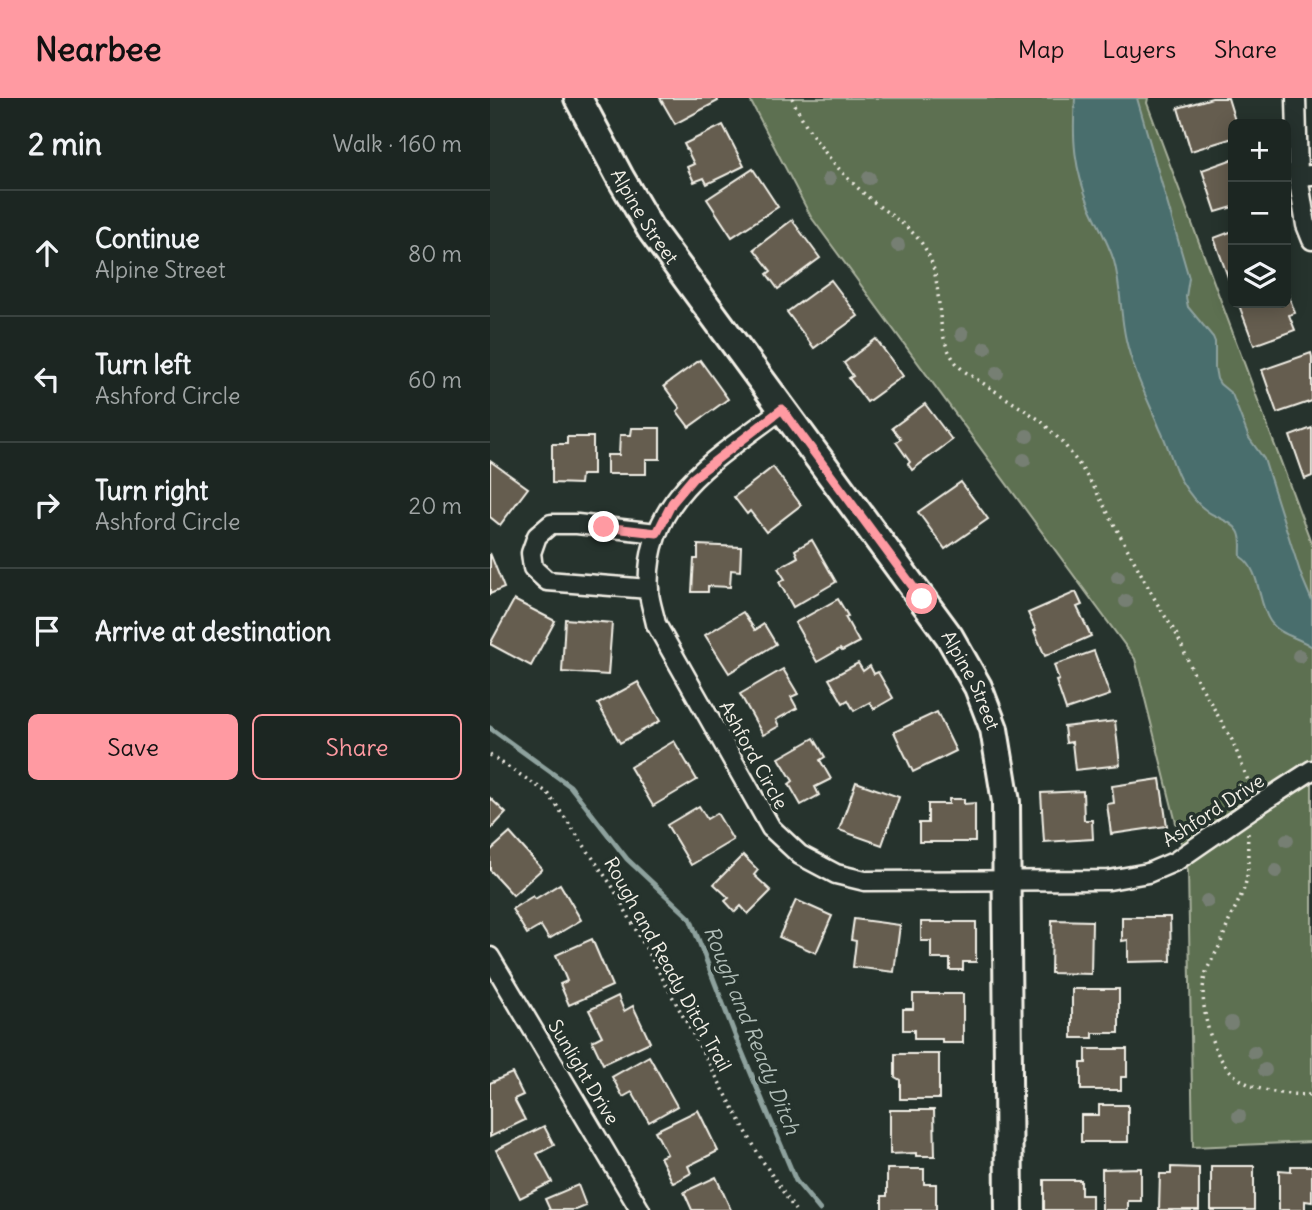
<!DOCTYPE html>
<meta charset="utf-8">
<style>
body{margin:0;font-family:Delius,sans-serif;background:#252e2a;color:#f1f3f6}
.controls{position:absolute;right:21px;top:21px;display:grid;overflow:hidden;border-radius:10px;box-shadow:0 4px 18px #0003}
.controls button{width:63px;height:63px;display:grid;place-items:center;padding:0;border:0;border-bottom:2px solid #3a4340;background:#1c2622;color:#f1f3f6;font:35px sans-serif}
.stop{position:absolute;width:21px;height:21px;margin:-16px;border:5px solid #ff9aa2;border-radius:50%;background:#fff}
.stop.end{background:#ff9aa2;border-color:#fff;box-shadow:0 2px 7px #0008}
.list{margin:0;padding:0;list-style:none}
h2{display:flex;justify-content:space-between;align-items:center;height:91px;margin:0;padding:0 28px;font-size:30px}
h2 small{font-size:23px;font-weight:400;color:#a0a5a5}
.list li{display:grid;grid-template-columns:46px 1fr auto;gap:21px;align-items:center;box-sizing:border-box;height:126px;padding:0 28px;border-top:2px solid #3a4340}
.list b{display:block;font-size:26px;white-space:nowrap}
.list p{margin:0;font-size:23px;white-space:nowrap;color:#a0a5a5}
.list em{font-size:23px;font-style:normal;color:#a0a5a5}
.actions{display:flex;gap:14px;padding:21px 28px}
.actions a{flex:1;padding:16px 0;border:2px solid #ff9aa2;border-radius:10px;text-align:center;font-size:24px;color:#ff9aa2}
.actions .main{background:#ff9aa2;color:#111}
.icon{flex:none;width:38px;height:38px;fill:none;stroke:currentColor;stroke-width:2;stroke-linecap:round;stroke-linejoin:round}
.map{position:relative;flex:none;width:822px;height:1112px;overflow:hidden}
header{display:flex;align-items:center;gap:42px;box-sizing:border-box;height:98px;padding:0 35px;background:#ff9aa2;color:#111}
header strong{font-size:33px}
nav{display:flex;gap:38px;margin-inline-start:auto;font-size:24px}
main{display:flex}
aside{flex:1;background:#1c2622}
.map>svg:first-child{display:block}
.green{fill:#5d6f51;stroke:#a8b09c;stroke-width:2}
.water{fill:#4a6e6d;stroke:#8ea29e;stroke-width:2}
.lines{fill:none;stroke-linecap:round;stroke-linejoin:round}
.stream{stroke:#8ea29e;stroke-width:5}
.building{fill:#655d4f;stroke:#f4f1e8;stroke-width:2}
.street-casing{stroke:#f4f1e8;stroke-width:23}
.secondary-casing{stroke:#f4f1e8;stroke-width:32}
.path{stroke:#f4f1e8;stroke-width:3.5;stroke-dasharray:2 5;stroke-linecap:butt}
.street{stroke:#26332d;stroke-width:18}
.secondary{stroke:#26332d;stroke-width:26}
.tree{fill:#767f73}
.route{stroke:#ff9aa2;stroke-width:9}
.labels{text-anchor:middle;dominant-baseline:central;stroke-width:7;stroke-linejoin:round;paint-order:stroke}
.street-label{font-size:19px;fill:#f4f1e8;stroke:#26332d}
.water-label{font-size:21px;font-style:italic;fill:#b0bdb7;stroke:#26332d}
</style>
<header>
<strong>Nearbee</strong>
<nav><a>Map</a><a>Layers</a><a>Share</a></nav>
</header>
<main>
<aside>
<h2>2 min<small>Walk · 160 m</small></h2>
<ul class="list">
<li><svg class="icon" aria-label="ahead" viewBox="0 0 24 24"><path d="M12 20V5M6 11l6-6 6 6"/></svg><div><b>Continue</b><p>Alpine Street</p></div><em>80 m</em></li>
<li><svg class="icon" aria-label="left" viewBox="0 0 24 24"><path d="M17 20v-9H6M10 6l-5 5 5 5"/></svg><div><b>Turn left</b><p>Ashford Circle</p></div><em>60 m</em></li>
<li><svg class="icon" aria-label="right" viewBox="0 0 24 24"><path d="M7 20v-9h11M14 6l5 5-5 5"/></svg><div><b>Turn right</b><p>Ashford Circle</p></div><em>20 m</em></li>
<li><svg class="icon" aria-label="arrive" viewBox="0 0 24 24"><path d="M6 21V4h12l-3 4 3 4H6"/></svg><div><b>Arrive at destination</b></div></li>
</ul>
<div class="actions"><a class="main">Save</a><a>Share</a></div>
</aside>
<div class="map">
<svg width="822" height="1112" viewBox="0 0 822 1112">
<rect width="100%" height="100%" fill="#26332d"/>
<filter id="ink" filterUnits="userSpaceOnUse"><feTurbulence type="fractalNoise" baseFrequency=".0143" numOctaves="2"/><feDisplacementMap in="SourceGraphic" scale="14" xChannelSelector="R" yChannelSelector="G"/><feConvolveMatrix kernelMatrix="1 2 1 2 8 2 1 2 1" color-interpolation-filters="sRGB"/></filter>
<g filter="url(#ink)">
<polygon class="green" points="259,0 658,0 657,5 822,447 822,1044 703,1049 698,773 645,561 321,119"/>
<path class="water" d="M585,0h62l52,180 -3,19 2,10 25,30 2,5v26l2,11 3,5 12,10 17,44 15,21 37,116 11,26v46c-13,-10 -32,-11 -42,-26 -13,-19 -9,-51 -29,-64 -1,-9 2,-18 -3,-26 -6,-10 -22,-13 -31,-20 -12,-8 -20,-20 -27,-32 -8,-16 -12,-34 -20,-50 -12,-29 -27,-58 -34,-89 -6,-26 -5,-54 -12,-79 -6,-19 -16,-36 -24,-54 -16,-39 -18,-67 -15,-109z"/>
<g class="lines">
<polyline class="stream" points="0,630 80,688 137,761 200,820 245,937 306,1083 330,1112"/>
</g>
<g class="building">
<polygon points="170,0 227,0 228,3 185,26"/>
<polygon points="722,0 738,0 746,26 743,26 743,40 701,53 688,10"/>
<polygon points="233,27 254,68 217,86 214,80 204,84 197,69 204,66 194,46"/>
<polygon points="743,61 743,109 726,114 712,72"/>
<polygon points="263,71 288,109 242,139 217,101"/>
<polygon points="302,122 330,160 288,191 277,176 281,173 264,151"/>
<polygon points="743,133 743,180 739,182 724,140"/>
<polygon points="341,182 368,218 324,250 297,214"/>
<polygon points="796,190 805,215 799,217 805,232 764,247 749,207 754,205 796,205"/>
<polygon points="386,241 413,278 377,304 359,280 363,278 354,265"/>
<polygon points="821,255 822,259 822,303 787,315 772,272"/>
<polygon points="210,262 238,301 199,329 187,313 190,310 174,288"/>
<polygon points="435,306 462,342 422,372 418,366 420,364 406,344 411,341 402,330"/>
<polygon points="142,330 170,330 170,361 156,361 156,376 117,376 117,357 129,357 130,337 141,337"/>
<polygon points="822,330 822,378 815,381 800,338"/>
<polygon points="77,339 103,339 103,377 91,377 90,386 62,385 62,346 77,346"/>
<polygon points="0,363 38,390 10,427 0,419"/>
<polygon points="283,369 311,407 276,434 260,413 257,416 244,399"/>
<polygon points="471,384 498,421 455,451 428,414"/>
<polygon points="322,442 346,484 303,509 289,484 295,481 288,470 308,459 305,452"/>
<polygon points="208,447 251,449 250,473 241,472 240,489 218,488 218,494 202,494 204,461 208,461"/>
<polygon points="0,455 14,490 0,496"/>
<polygon points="586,494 592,507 587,509 601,538 555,558 544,533 546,532 538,515"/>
<polygon points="348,501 358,518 355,519 369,544 352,553 350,551 327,564 305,525"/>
<polygon points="24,502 65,523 41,568 0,546"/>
<polygon points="253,514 265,532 274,526 286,546 239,575 215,537"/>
<polygon points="75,521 122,525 118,577 72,574"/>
<polygon points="604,553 620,597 576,612 566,583 569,582 564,567"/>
<polygon points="368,565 373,573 380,568 384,576 388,574 403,600 384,611 380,604 364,613 358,602 353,605 339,581"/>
<polygon points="293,571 308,596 301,599 307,610 286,622 289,628 273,637 250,596"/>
<polygon points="148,584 170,623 130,645 108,606"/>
<polygon points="447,614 466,653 423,674 404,634"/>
<polygon points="625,623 630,667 585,672 582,644 576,645 574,629"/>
<polygon points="324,640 335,659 330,662 341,681 325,689 329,697 311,707 299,686 303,683 289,660"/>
<polygon points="184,643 207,682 163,708 140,669"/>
<polygon points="670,681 677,728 621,736 617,706 624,705 622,688"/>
<polygon points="366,684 409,699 392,747 349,732"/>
<polygon points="593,693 594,722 602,722 603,741 554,744 551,695"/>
<polygon points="0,700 16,715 0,732"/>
<polygon points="459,701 474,701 474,706 485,705 485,744 429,744 429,725 438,725 438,706 459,706"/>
<polygon points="209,708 217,721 227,715 243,742 201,767 177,727"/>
<polygon points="20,735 52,771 23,797 0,772 0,753"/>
<polygon points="253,757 268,772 264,777 281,793 258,816 251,808 245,814 235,803 239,800 224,786"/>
<polygon points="70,786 91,822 59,841 51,828 37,836 22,811 43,798 45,801"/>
<polygon points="306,802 342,818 326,855 289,839"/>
<polygon points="632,819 680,819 681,863 638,864 638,842 632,843"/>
<polygon points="364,821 410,827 404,874 363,869 366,843 361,842"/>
<polygon points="562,822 602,823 601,876 561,875"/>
<polygon points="431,824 486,824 486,864 473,864 473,872 460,872 460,861 441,861 441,843 431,843"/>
<polygon points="102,841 122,888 79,907 70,886 77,883 66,857"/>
<polygon points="582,891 629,891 629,935 603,935 603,940 582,940"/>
<polygon points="423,896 473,896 473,945 452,945 452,941 424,941 424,932 413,932 413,911 423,911"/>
<polygon points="128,898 134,913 143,908 160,944 113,966 102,943 112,938 99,912"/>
<polygon points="596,951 637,951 637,979 631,979 631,992 591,992 591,965 596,965"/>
<polygon points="405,956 449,956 449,1001 410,1001 410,982 405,979"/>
<polygon points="159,958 187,1008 159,1024 142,994 133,999 122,979"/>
<polygon points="22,975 33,997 24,1001 35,1022 0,1039 0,985"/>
<polygon points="609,1007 638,1007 638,1044 591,1044 591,1017 609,1017"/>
<polygon points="208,1012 228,1053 198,1068 201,1075 183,1085 170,1059 177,1056 165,1033"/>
<polygon points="400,1012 444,1012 445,1058 426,1058 426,1055 400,1056"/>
<polygon points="54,1028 64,1047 47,1056 62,1084 30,1100 6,1052"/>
<rect x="721" y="1068" width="43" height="44"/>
<polygon points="801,1068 822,1068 822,1104 815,1103 815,1112 789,1112 789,1072 801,1073"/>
<polygon points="681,1069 709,1070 709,1112 669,1112 670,1076 681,1076"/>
<polygon points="651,1070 651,1103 638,1103 638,1112 612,1112 612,1071"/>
<polygon points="397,1071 434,1071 434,1086 446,1086 446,1112 392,1112 392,1098 397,1098"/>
<polygon points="226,1079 241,1112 202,1112 194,1094"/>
<polygon points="554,1082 591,1082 591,1097 602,1097 602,1112 554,1112"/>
<polygon points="88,1087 96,1108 86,1112 60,1112 55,1101"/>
</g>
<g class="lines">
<g class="street-casing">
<g id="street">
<polyline points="806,0 808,78"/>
<polyline points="822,77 808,78 816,127 822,142"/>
<path d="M292,311c-65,50 -140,89 -133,184 1,10 5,21 7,31l115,204 29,27 36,19 29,7 244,-1 39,-7 28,-12 74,-51 62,-40"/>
<polyline points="159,491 57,483 43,470 41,455 47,438 61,426 87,426 167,435"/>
<polyline points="0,859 150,1112"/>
</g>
</g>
<g class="secondary-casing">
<g id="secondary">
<path id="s1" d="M88,0l42,79 31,53 298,406 29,51 16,42 12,73 3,408"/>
</g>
</g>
<g class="path">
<path d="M302,0c19,42 48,76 83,105 19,15 39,26 51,47 22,38 2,90 38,121l76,49 24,24 17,23 14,22 63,116 19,30 17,39 38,66 19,48"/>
<polyline points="0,657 58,695 122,788 270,1059 305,1112"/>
<path d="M758,735c-1,14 1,29 -1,43 -2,15 -10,27 -16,41 -4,8 -6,16 -10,25 -4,11 -13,22 -16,34 -4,15 -1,33 2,48 15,60 48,70 105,71"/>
</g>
<use href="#street" class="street"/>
<use href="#secondary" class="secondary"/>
</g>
<g class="tree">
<circle cx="379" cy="80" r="7"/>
<circle cx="339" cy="81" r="7"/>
<circle cx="408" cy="147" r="7"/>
<circle cx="472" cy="236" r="7"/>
<circle cx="495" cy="250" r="7"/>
<circle cx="507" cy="275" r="7"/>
<circle cx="537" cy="338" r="7"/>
<circle cx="534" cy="362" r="7"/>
<circle cx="628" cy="479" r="7"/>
<circle cx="636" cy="503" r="7"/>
<circle cx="809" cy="558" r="7"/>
<circle cx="797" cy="742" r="7"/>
<circle cx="786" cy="773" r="7"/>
<circle cx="717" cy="803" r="7"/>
<circle cx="741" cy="925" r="7"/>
<circle cx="764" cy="954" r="7"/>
<circle cx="775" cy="972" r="7"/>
<circle cx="749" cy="1018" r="7"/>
</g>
</g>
<g class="lines" filter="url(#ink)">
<polyline class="route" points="114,429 167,435 182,405 203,380 292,311 432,501"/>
</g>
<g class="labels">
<g class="street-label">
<text stroke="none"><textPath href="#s1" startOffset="136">Alpine Street</textPath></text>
<text stroke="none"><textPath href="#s1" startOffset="704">Alpine Street</textPath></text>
<text transform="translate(264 657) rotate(61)">Ashford Circle</text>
<text transform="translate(723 712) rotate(-33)">Ashford Drive</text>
<text transform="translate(178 866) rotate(61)">Rough and Ready Ditch Trail</text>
<text transform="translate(94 974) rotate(59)">Sunlight Drive</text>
</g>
<g class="water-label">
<text transform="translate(262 932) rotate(68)">Rough and Ready Ditch</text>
</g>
</g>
</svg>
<div class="controls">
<button>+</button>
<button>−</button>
<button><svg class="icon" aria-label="layers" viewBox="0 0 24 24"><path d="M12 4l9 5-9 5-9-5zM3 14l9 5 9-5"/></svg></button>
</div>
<div class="stop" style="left:432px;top:501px"></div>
<div class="stop end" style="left:114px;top:429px"></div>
</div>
</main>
